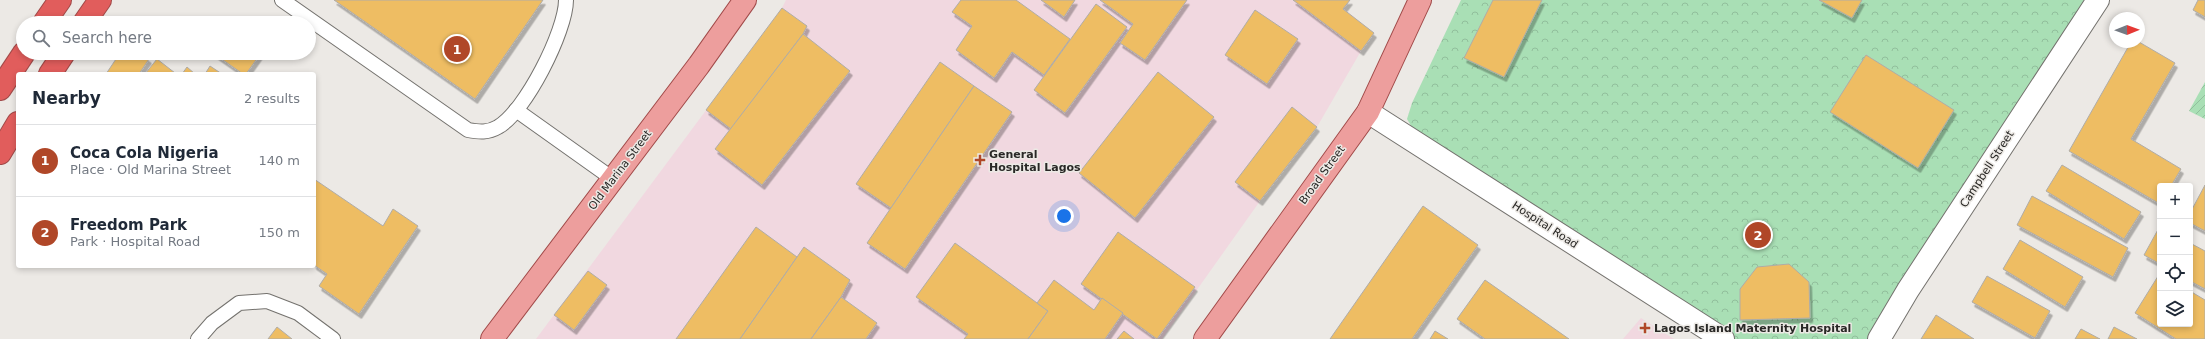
<!DOCTYPE html>
<meta charset="utf-8">
<style>
body{margin:0;font-family:"DejaVu Sans",sans-serif;background:#f6f6f7;color:#1f2937}
.controls{position:absolute;right:12px;bottom:12px;display:grid;overflow:hidden;border-radius:4px;box-shadow:0 2px 6px #0003}
.controls button{width:36px;height:36px;display:grid;place-items:center;padding:0;border:0;border-bottom:1px solid #e0e1e3;background:#fff;color:#1f2937;font:20px sans-serif}
.compass{position:absolute;left:2109px;top:12px;width:36px;height:36px;border-radius:50%;background:#fff;box-shadow:0 2px 6px #0003;rotate:89deg}
.you{position:absolute;left:1064px;top:216px;width:14px;height:14px;margin:-10px;border:3px solid #fff;border-radius:50%;background:#1a73e8;box-shadow:0 0 0 6px #1a73e833}
.badge{display:grid;place-items:center;width:26px;height:26px;border-radius:50%;background:#b04728;color:#fff;font-size:13px;font-weight:700}
.pin{position:absolute;translate:-50% -50%;border:2px solid #fff;box-shadow:0 1px 4px #0006}
.list{margin:0;padding:0;list-style:none}
h2{display:flex;justify-content:space-between;align-items:center;height:52px;margin:0;padding:0 16px;font-size:17px}
h2 small{font-size:13px;font-weight:400;color:#747a83}
.list li{display:grid;grid-template-columns:26px 1fr auto;gap:12px;align-items:center;box-sizing:border-box;height:72px;padding:0 16px;border-top:1px solid #e0e1e3}
.list b{display:block;font-size:15px;white-space:nowrap}
.list p{margin:0;font-size:13px;white-space:nowrap;color:#747a83}
.list em{font-size:13px;font-style:normal;color:#747a83}
.icon{flex:none;width:22px;height:22px;fill:none;stroke:currentColor;stroke-width:2;stroke-linecap:round;stroke-linejoin:round}
.map{position:relative;flex:none;width:2205px;height:339px;overflow:hidden}
.search{position:absolute;background:#fff;box-shadow:0 2px 6px #0003;left:16px;top:16px;width:300px;height:44px;display:flex;align-items:center;gap:10px;box-sizing:border-box;padding:0 14px;border-radius:22px;color:#747a83;font-size:15px}
.panel{position:absolute;background:#fff;box-shadow:0 2px 6px #0003;left:16px;top:72px;width:300px;height:196px;border-radius:4px}
.map>svg:first-child{display:block}
.medical{fill:#f1d8e0}
.park{fill:url(#park-crowns)}
.garden{fill:url(#garden-furrows)}
.building{fill:#eebd63;stroke:#afaca8;filter:url(#shadow)}
.lines{fill:none;stroke-linecap:round;stroke-linejoin:round}
.service-casing{stroke:#74726e;stroke-width:16}
.minor-casing{stroke:#74726e;stroke-width:24}
.primary-casing{stroke:#a14a49;stroke-width:24}
.motorway-casing{stroke:#a14a49;stroke-width:24}
.service{stroke:#fff;stroke-width:14}
.minor{stroke:#fff;stroke-width:22}
.primary{stroke:#ed9e9d;stroke-width:22}
.motorway{stroke:#e15d5c;stroke-width:22}
.poi-dot{fill:#b04728;stroke:#ece9e5;stroke-width:1.5}
.labels{text-anchor:middle;dominant-baseline:central;stroke-width:3;stroke-linejoin:round;paint-order:stroke}
.poi-label{font-size:11px;font-weight:bold;fill:#292826;stroke:#ece9e5;text-anchor:start}
.street-label{font-size:11px;fill:#292826;stroke:#ece9e5}
</style>
<div class="map">
<svg width="2205" height="339" viewBox="0 0 2205 339">
<defs>
<pattern id="park-crowns" width="20" height="18" patternUnits="userSpaceOnUse"><rect width="20" height="18" fill="#a9dfb5"/><path d="M2 6a3 3 0 1 1 6 0M12 15a3 3 0 1 1 6 0" fill="none" stroke="#91bf9c"/></pattern>
<pattern id="garden-furrows" width="10" height="10" patternUnits="userSpaceOnUse"><rect width="10" height="10" fill="#a9dfb5"/><path d="M-1 1l2-2M0 10L10 0M9 11l2-2" fill="none" stroke="#91bf9c"/></pattern>
<filter id="shadow"><feDropShadow dx="2.5" dy="4.5" stdDeviation="0" flood-color="#0004"/></filter>
</defs>
<rect width="100%" height="100%" fill="#ece9e5"/>
<g class="medical">
<polygon points="786,0 1350,0 1344,9 1374,33 1361,51 1317,127 1260,201 1162,339 536,339 782,8"/>
<polygon points="1641,318 1674,339 1623,339"/>
</g>
<polygon class="park" points="1461,0 2086,0 1880,339 1731,339 1414,131 1407,119 1412,103"/>
<polygon class="garden" points="2205,82 2205,119 2189,111"/>
<g class="building">
<polygon points="334,0 543,0 475,99"/>
<polygon points="961,0 1016,0 1070,39 1044,75 1012,52 994,78 956,50 972,26 952,12"/>
<polygon points="1041,0 1075,0 1064,17"/>
<polygon points="1100,0 1187,0 1145,60 1120,43 1133,24"/>
<polygon points="1293,0 1350,0 1343,9 1374,33 1361,51"/>
<polygon points="1493,0 1542,0 1504,77 1464,58"/>
<polygon points="1819,0 1862,0 1852,18"/>
<polygon points="2198,0 2205,0 2205,17 2193,10"/>
<polygon points="1096,4 1127,27 1065,113 1034,90"/>
<polygon points="782,8 807,26 803,34 731,129 706,110"/>
<polygon points="1255,10 1298,39 1267,84 1225,55"/>
<polygon points="803,34 850,71 762,185 715,149"/>
<polygon points="2131,42 2139,42 2175,63 2131,139 2181,169 2171,186 2160,186 2160,204 2069,151"/>
<polygon points="120,53 141,53 149,59 139,74 106,74"/>
<polygon points="213,53 261,53 246,74 243,74"/>
<polygon points="1866,55 1954,110 1918,168 1830,112"/>
<polygon points="157,59 175,73 174,74 145,74"/>
<polygon points="940,62 974,86 891,208 856,184"/>
<polygon points="210,66 222,74 205,74"/>
<polygon points="187,67 195,74 182,74"/>
<polygon points="1158,72 1214,117 1135,218 1079,173"/>
<polygon points="974,86 1012,112 905,269 867,243"/>
<polygon points="1292,107 1317,127 1260,201 1235,182"/>
<polygon points="2062,165 2141,212 2124,239 2046,191"/>
<polygon points="314,179 383,226 393,209 418,226 359,314 319,286 327,274 314,265"/>
<polygon points="2205,185 2205,231 2190,223 2190,213"/>
<polygon points="2032,196 2128,248 2113,277 2017,225"/>
<polygon points="1423,206 1478,245 1412,339 1330,339"/>
<polygon points="2160,226 2160,264 2144,255"/>
<polygon points="756,227 797,257 740,339 676,339"/>
<polygon points="1118,232 1195,287 1157,339 1081,284"/>
<polygon points="2020,240 2083,277 2065,307 2003,269"/>
<polygon points="955,243 1048,311 1028,339 964,339 968,334 916,297"/>
<polygon points="2190,243 2205,251 2205,289 2190,281"/>
<polygon points="804,247 850,280 841,297 811,339 740,339"/>
<polygon points="1789,264 1809,282 1810,318 1740,320 1740,289 1757,267"/>
<polygon points="588,271 607,285 574,330 554,315"/>
<polygon points="2160,273 2160,324 2190,324 2190,291 2205,300 2205,339 2176,339 2135,313"/>
<polygon points="1987,276 2050,311 2035,338 1972,302"/>
<polygon points="1054,280 1094,310 1102,298 1123,313 1105,339 1028,339 1048,311 1037,303"/>
<polygon points="1485,280 1569,339 1485,339 1457,319"/>
<polygon points="841,297 877,323 866,339 811,339"/>
<polygon points="1936,315 1974,339 1921,339"/>
<polygon points="277,327 292,339 268,339"/>
<polygon points="2114,327 2137,339 2108,339"/>
<polygon points="2081,329 2100,339 2075,339"/>
<polygon points="1124,331 1134,339 1117,339"/>
<polygon points="1435,331 1448,339 1430,339"/>
</g>
<g class="lines">
<g class="service-casing">
<g id="service">
<path d="M282,0l186,130c11,2 20,3 30,-3 27,-15 68,-96 68,-127"/>
<polyline points="516,110 613,179"/>
<polyline points="198,339 212,323 239,303 267,301 298,313 333,339"/>
</g>
</g>
<g class="minor-casing">
<g id="minor">
<polyline points="1368,112 1723,339"/>
<polyline points="1879,339 1908,290 2098,0"/>
</g>
</g>
<g class="primary-casing">
<g id="primary">
<polyline points="492,339 699,65 745,0"/>
<polyline points="1205,339 1368,112 1420,0"/>
</g>
</g>
<g class="motorway-casing">
<g id="motorway">
<polyline points="44,23 60,0"/>
<polyline points="84,23 100,0"/>
<polyline points="50,74 64,53"/>
<polyline points="0,89 24,53"/>
<polyline points="0,153 18,123"/>
</g>
</g>
<use href="#service" class="service"/>
<use href="#minor" class="minor"/>
<use href="#primary" class="primary"/>
<use href="#motorway" class="motorway"/>
</g>
<g class="poi-dot">
<path d="M978 154h4v4h4v4h-4v4h-4v-4h-4v-4h4z"/>
<path d="M1643 322h4v4h4v4h-4v4h-4v-4h-4v-4h4z"/>
</g>
<g class="labels">
<g class="poi-label">
<text x="989" y="154">General<tspan x="989" dy="13">Hospital Lagos</tspan></text>
<text x="1654" y="328">Lagos Island Maternity Hospital</text>
</g>
<g class="street-label">
<text transform="translate(1987 169) rotate(-57)">Campbell Street</text>
<text transform="translate(620 170) rotate(-53)">Old Marina Street</text>
<text transform="translate(1322 175) rotate(-54)">Broad Street</text>
<text transform="translate(1545 225) rotate(33)">Hospital Road</text>
</g>
</g>
</svg>
<div class="controls">
<button>+</button>
<button>−</button>
<button><svg class="icon" aria-label="locate" viewBox="0 0 24 24"><circle cx="12" cy="12" r="6"/><path d="M12 2v4M12 18v4M2 12h4M18 12h4"/></svg></button>
<button><svg class="icon" aria-label="layers" viewBox="0 0 24 24"><path d="M12 4l9 5-9 5-9-5zM3 14l9 5 9-5"/></svg></button>
</div>
<svg class="compass" viewBox="-18 -18 36 36"><path d="M0-13l5 13h-10z" fill="#e53935"/><path d="M0 13l5-13h-10z" fill="#747a83"/></svg>
<div class="you"></div>
<div class="pin badge" style="left:457px;top:49px">1</div>
<div class="pin badge" style="left:1758px;top:235px">2</div>
<div class="search"><svg class="icon" aria-label="search" viewBox="0 0 24 24"><circle cx="10" cy="10" r="6"/><path d="M15 15l6 6"/></svg>Search here</div>
<section class="panel">
<h2>Nearby<small>2 results</small></h2>
<ul class="list">
<li><span class="badge">1</span><div><b>Coca Cola Nigeria</b><p>Place · Old Marina Street</p></div><em>140 m</em></li>
<li><span class="badge">2</span><div><b>Freedom Park</b><p>Park · Hospital Road</p></div><em>150 m</em></li>
</ul>
</section>
</div>
